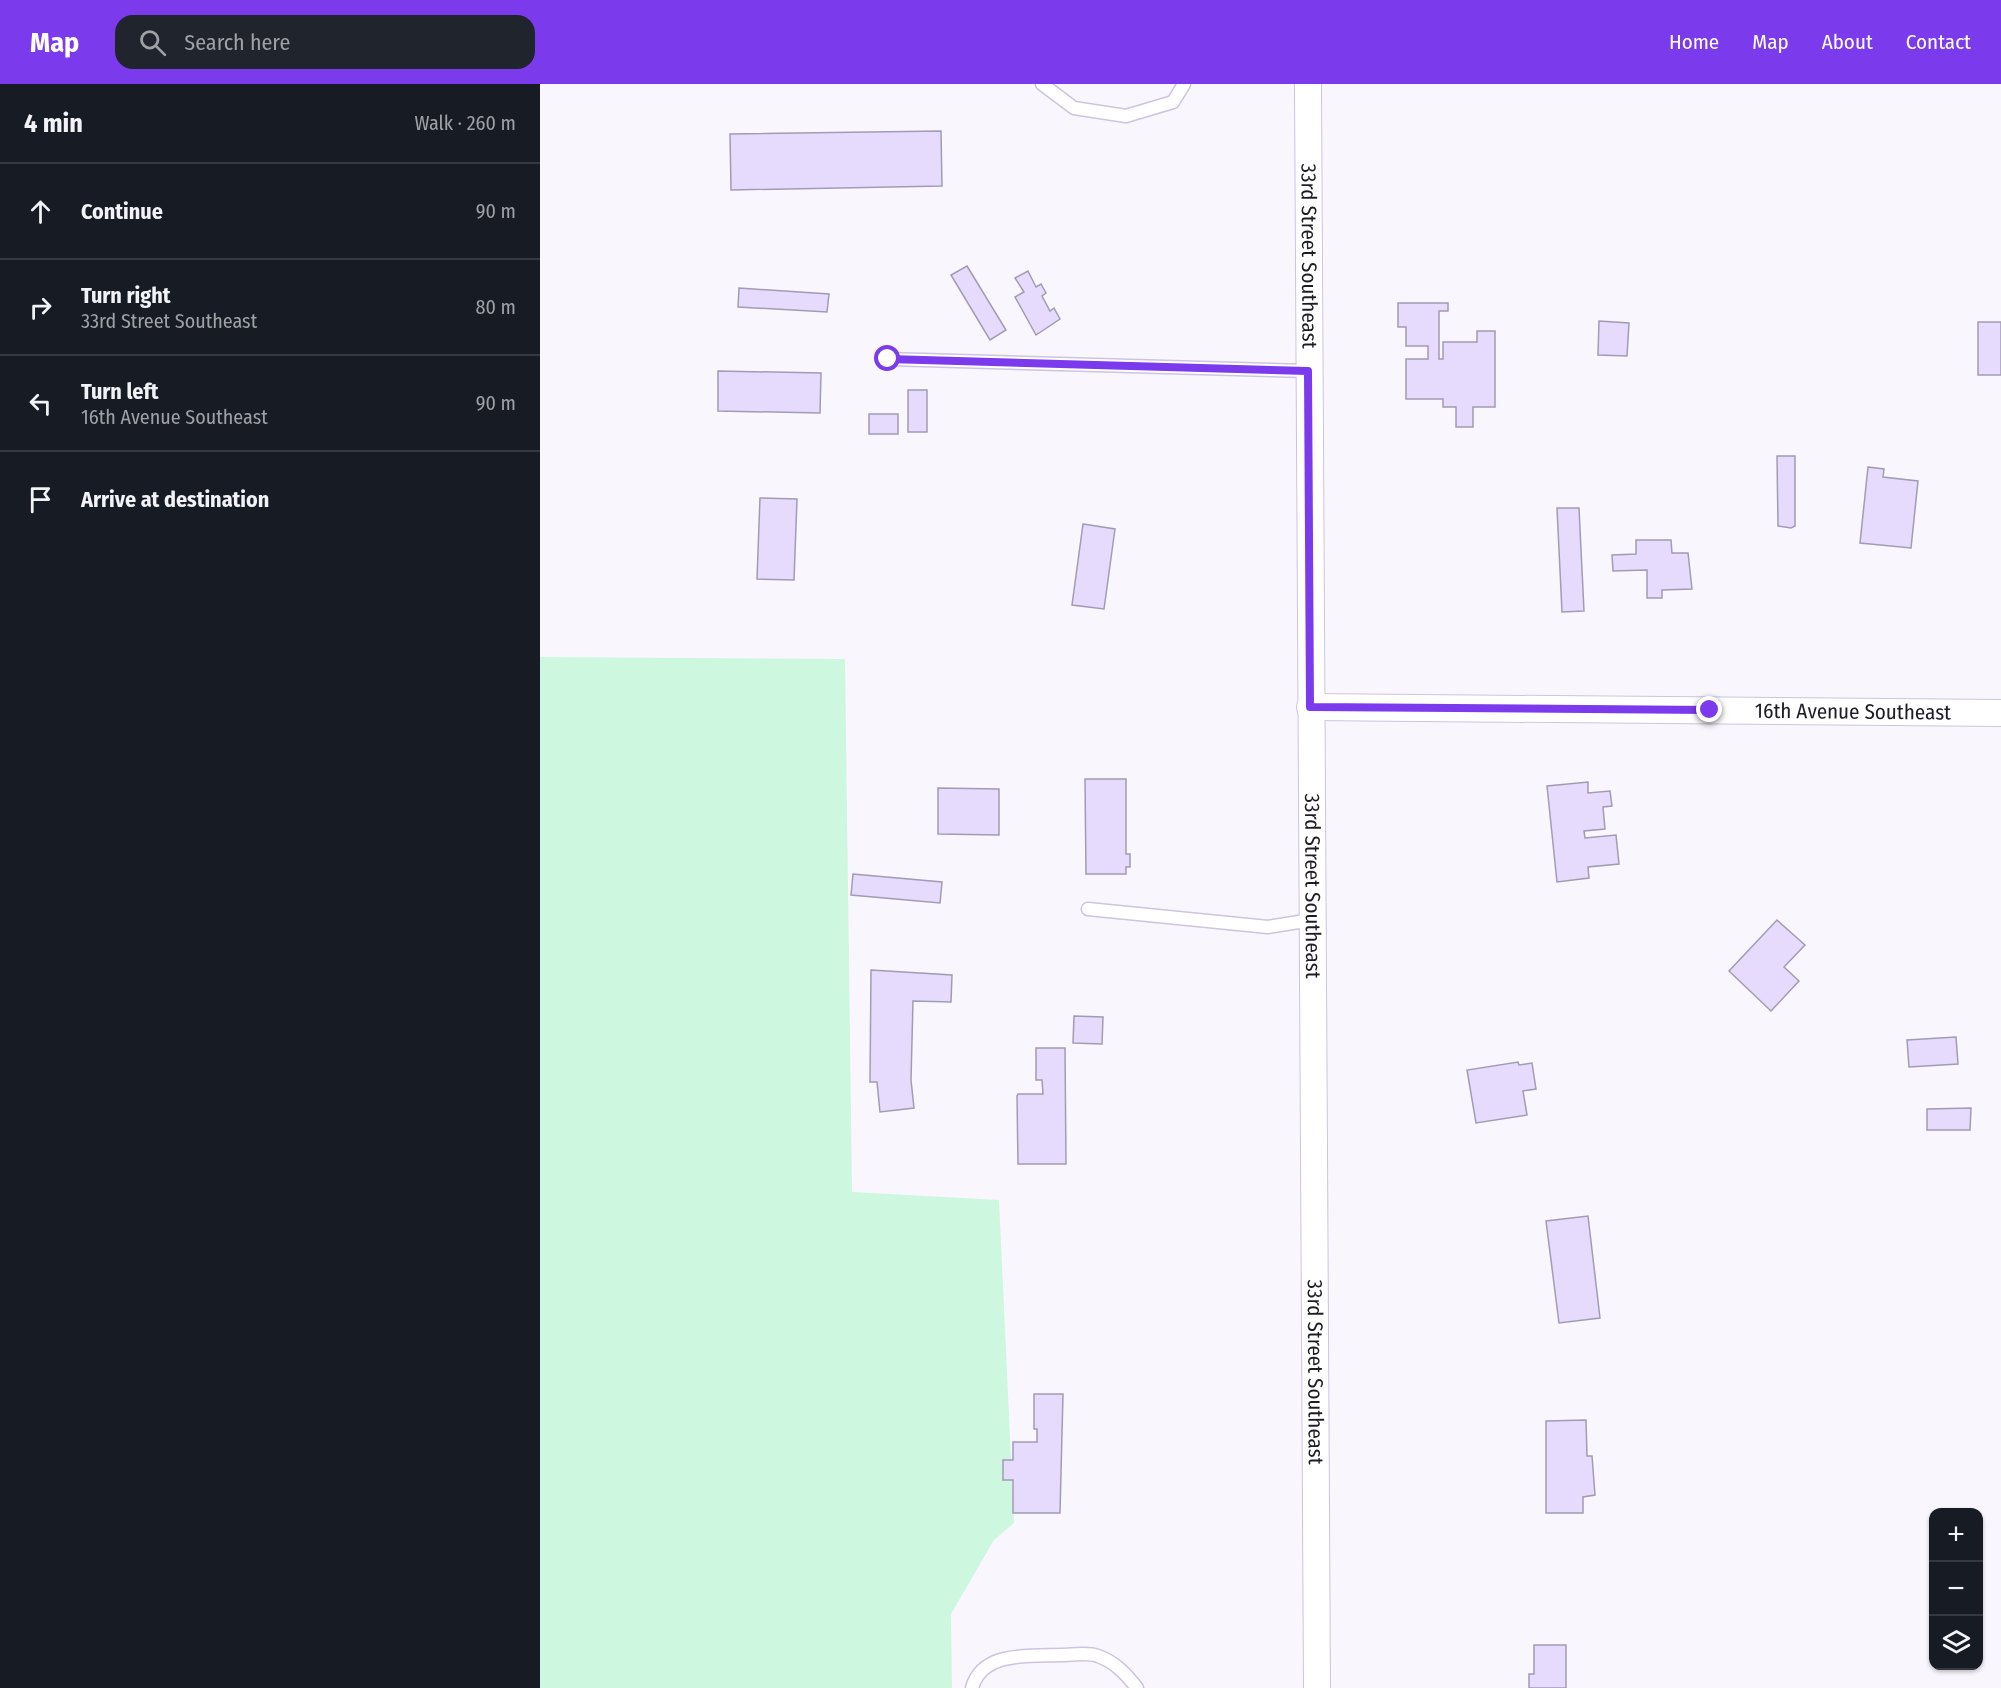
<!DOCTYPE html>
<meta charset="utf-8">
<style>
body{margin:0;font-family:"Fira Sans Condensed",sans-serif;background:#20242c;color:#f1f3f6}
.controls{position:absolute;right:18px;bottom:18px;display:grid;overflow:hidden;border-radius:12px;box-shadow:0 2px 4px #0004}
.controls button{width:54px;height:54px;display:grid;place-items:center;padding:0;border:0;border-bottom:2px solid #363941;background:#171b24;color:#f1f3f6;font:30px sans-serif}
.stop{position:absolute;width:18px;height:18px;margin:-14px;border:4px solid #7c3aed;border-radius:50%;background:#fff}
.stop.end{background:#7c3aed;border-color:#fff;box-shadow:0 2px 6px #0008}
.list{margin:0;padding:0;list-style:none}
h2{display:flex;justify-content:space-between;align-items:center;height:78px;margin:0;padding:0 24px;font-size:26px}
h2 small{font-size:20px;font-weight:400;color:#9ea1a6}
.list li{display:grid;grid-template-columns:39px 1fr auto;gap:18px;align-items:center;box-sizing:border-box;height:96px;padding:0 24px;border-top:2px solid #363941}
.list b{display:block;font-size:22px;white-space:nowrap}
.list p{margin:0;font-size:20px;white-space:nowrap;color:#9ea1a6}
.list em{font-size:20px;font-style:normal;color:#9ea1a6}
.icon{flex:none;width:33px;height:33px;fill:none;stroke:currentColor;stroke-width:2;stroke-linecap:round;stroke-linejoin:round}
.map{position:relative;flex:none;width:1461px;height:1604px;overflow:hidden}
header{display:flex;align-items:center;gap:36px;box-sizing:border-box;height:84px;padding:0 30px;background:#7c3aed;color:#fff}
header strong{font-size:28px}
nav{display:flex;gap:33px;margin-inline-start:auto;font-size:21px}
.search{width:420px;height:54px;background:#20242c;display:flex;align-items:center;gap:15px;box-sizing:border-box;padding:0 21px;border-radius:18px;color:#9ea1a6;font-size:22px}
main{display:flex}
aside{flex:1;background:#171b24}
.map>svg:first-child{display:block}
.green{fill:#cdf7de}
.building{fill:#e6dbfc;stroke:#a39bb4;stroke-width:1.5}
.lines{fill:none;stroke-linecap:round;stroke-linejoin:round}
.service-casing{stroke:#cdc4df;stroke-width:15}
.minor-casing{stroke:#cdc4df;stroke-width:28}
.service{stroke:#fff;stroke-width:12}
.minor{stroke:#fff;stroke-width:26}
.route{stroke:#7c3aed;stroke-width:8}
.labels{text-anchor:middle;dominant-baseline:central;stroke-width:4.5;stroke-linejoin:round;paint-order:stroke}
.street-label{font-size:21px;fill:#1e1b24;stroke:#f9f7fd}
</style>
<header>
<strong>Map</strong>
<div class="search"><svg class="icon" aria-label="search" viewBox="0 0 24 24"><circle cx="10" cy="10" r="6"/><path d="M15 15l6 6"/></svg>Search here</div>
<nav><a>Home</a><a>Map</a><a>About</a><a>Contact</a></nav>
</header>
<main>
<aside>
<h2>4 min<small>Walk · 260 m</small></h2>
<ul class="list">
<li><svg class="icon" aria-label="ahead" viewBox="0 0 24 24"><path d="M12 20V5M6 11l6-6 6 6"/></svg><div><b>Continue</b></div><em>90 m</em></li>
<li><svg class="icon" aria-label="right" viewBox="0 0 24 24"><path d="M7 20v-9h11M14 6l5 5-5 5"/></svg><div><b>Turn right</b><p>33rd Street Southeast</p></div><em>80 m</em></li>
<li><svg class="icon" aria-label="left" viewBox="0 0 24 24"><path d="M17 20v-9H6M10 6l-5 5 5 5"/></svg><div><b>Turn left</b><p>16th Avenue Southeast</p></div><em>90 m</em></li>
<li><svg class="icon" aria-label="arrive" viewBox="0 0 24 24"><path d="M6 21V4h12l-3 4 3 4H6"/></svg><div><b>Arrive at destination</b></div></li>
</ul>
</aside>
<div class="map">
<svg width="1461" height="1604" viewBox="0 0 1461 1604">
<rect width="100%" height="100%" fill="#f9f7fd"/>
<polygon class="green" points="0,573 305,575 312,1108 459,1116 474,1439 454,1456 411,1530 412,1604 0,1604"/>
<g class="building">
<polygon points="401,47 402,102 191,106 190,50"/>
<polygon points="427,182 466,246 450,256 411,191"/>
<polygon points="488,187 496,203 501,200 506,209 502,212 510,227 514,224 520,235 496,251 475,213 484,208 475,194"/>
<polygon points="199,204 289,210 287,228 198,223"/>
<polygon points="858,219 908,219 908,227 899,227 899,275 903,275 903,258 937,258 937,247 955,247 955,323 933,323 933,343 916,343 916,323 903,323 903,315 866,315 866,275 888,275 888,262 866,262 866,243 858,243"/>
<polygon points="1059,237 1089,239 1087,272 1058,271"/>
<rect x="1438" y="238" width="23" height="53"/>
<polygon points="178,287 281,289 280,329 178,327"/>
<rect x="368" y="306" width="19" height="42"/>
<rect x="329" y="330" width="29" height="20"/>
<polygon points="1237,372 1255,372 1255,442 1251,444 1238,442"/>
<polygon points="1328,383 1344,385 1343,393 1378,397 1371,464 1320,459"/>
<polygon points="220,414 257,415 254,496 217,495"/>
<polygon points="1017,424 1039,424 1044,527 1022,528"/>
<polygon points="543,440 575,445 564,525 532,521"/>
<polygon points="1096,456 1131,456 1132,469 1148,469 1152,505 1122,506 1122,514 1107,514 1107,486 1073,487 1072,471 1096,470"/>
<polygon points="545,695 586,695 586,770 590,770 590,783 586,783 586,790 546,790"/>
<polygon points="1048,698 1048,709 1070,707 1072,722 1063,723 1065,745 1044,747 1045,754 1076,751 1079,780 1048,783 1049,794 1017,798 1007,702"/>
<polygon points="398,704 459,705 459,751 398,750"/>
<polygon points="313,790 402,798 400,819 311,811"/>
<polygon points="1237,836 1265,861 1244,883 1259,897 1231,927 1189,887"/>
<polygon points="331,886 412,891 411,918 373,917 371,996 374,1024 340,1028 337,998 330,998"/>
<polygon points="534,932 563,933 562,960 533,959"/>
<polygon points="1416,953 1418,980 1369,983 1367,956"/>
<polygon points="496,964 525,964 526,1080 478,1080 477,1012 478,1010 503,1010 502,996 496,996"/>
<polygon points="978,978 979,981 992,979 996,1005 983,1007 987,1031 936,1039 927,986"/>
<polygon points="1431,1024 1430,1046 1387,1046 1387,1025"/>
<polygon points="1048,1132 1060,1234 1019,1239 1006,1137"/>
<polygon points="494,1310 523,1310 520,1429 473,1429 473,1396 463,1396 463,1376 473,1376 473,1358 497,1358 497,1345 494,1345"/>
<polygon points="1046,1336 1047,1372 1052,1372 1055,1411 1043,1413 1043,1429 1006,1429 1006,1337"/>
<polygon points="994,1561 1026,1561 1026,1604 989,1604 989,1590 994,1590"/>
</g>
<g class="lines">
<g class="service-casing">
<g id="service">
<polyline points="502,0 534,24 586,32 633,18 644,0"/>
<polyline points="348,275 769,287"/>
<polyline points="548,825 728,843 771,836"/>
<path d="M432,1604c10,-37 57,-32 89,-33 11,0 27,-3 37,1 17,6 28,18 39,32"/>
</g>
</g>
<g class="minor-casing">
<g id="minor">
<path id="s1" d="M768,0l9,1604"/>
<path id="s2" d="M770,623l691,6"/>
</g>
</g>
<use href="#service" class="service"/>
<use href="#minor" class="minor"/>
</g>
<g class="lines">
<polyline class="route" points="348,275 768,287 770,623 1170,626"/>
</g>
<g class="labels">
<g class="street-label">
<text stroke="none"><textPath href="#s1" startOffset="172">33rd Street Southeast</textPath></text>
<text stroke="none"><textPath href="#s2" startOffset="543">16th Avenue Southeast</textPath></text>
<text stroke="none"><textPath href="#s1" startOffset="802">33rd Street Southeast</textPath></text>
<text stroke="none"><textPath href="#s1" startOffset="1288">33rd Street Southeast</textPath></text>
</g>
</g>
</svg>
<div class="controls">
<button>+</button>
<button>−</button>
<button><svg class="icon" aria-label="layers" viewBox="0 0 24 24"><path d="M12 4l9 5-9 5-9-5zM3 14l9 5 9-5"/></svg></button>
</div>
<div class="stop" style="left:348px;top:275px"></div>
<div class="stop end" style="left:1170px;top:626px"></div>
</div>
</main>
